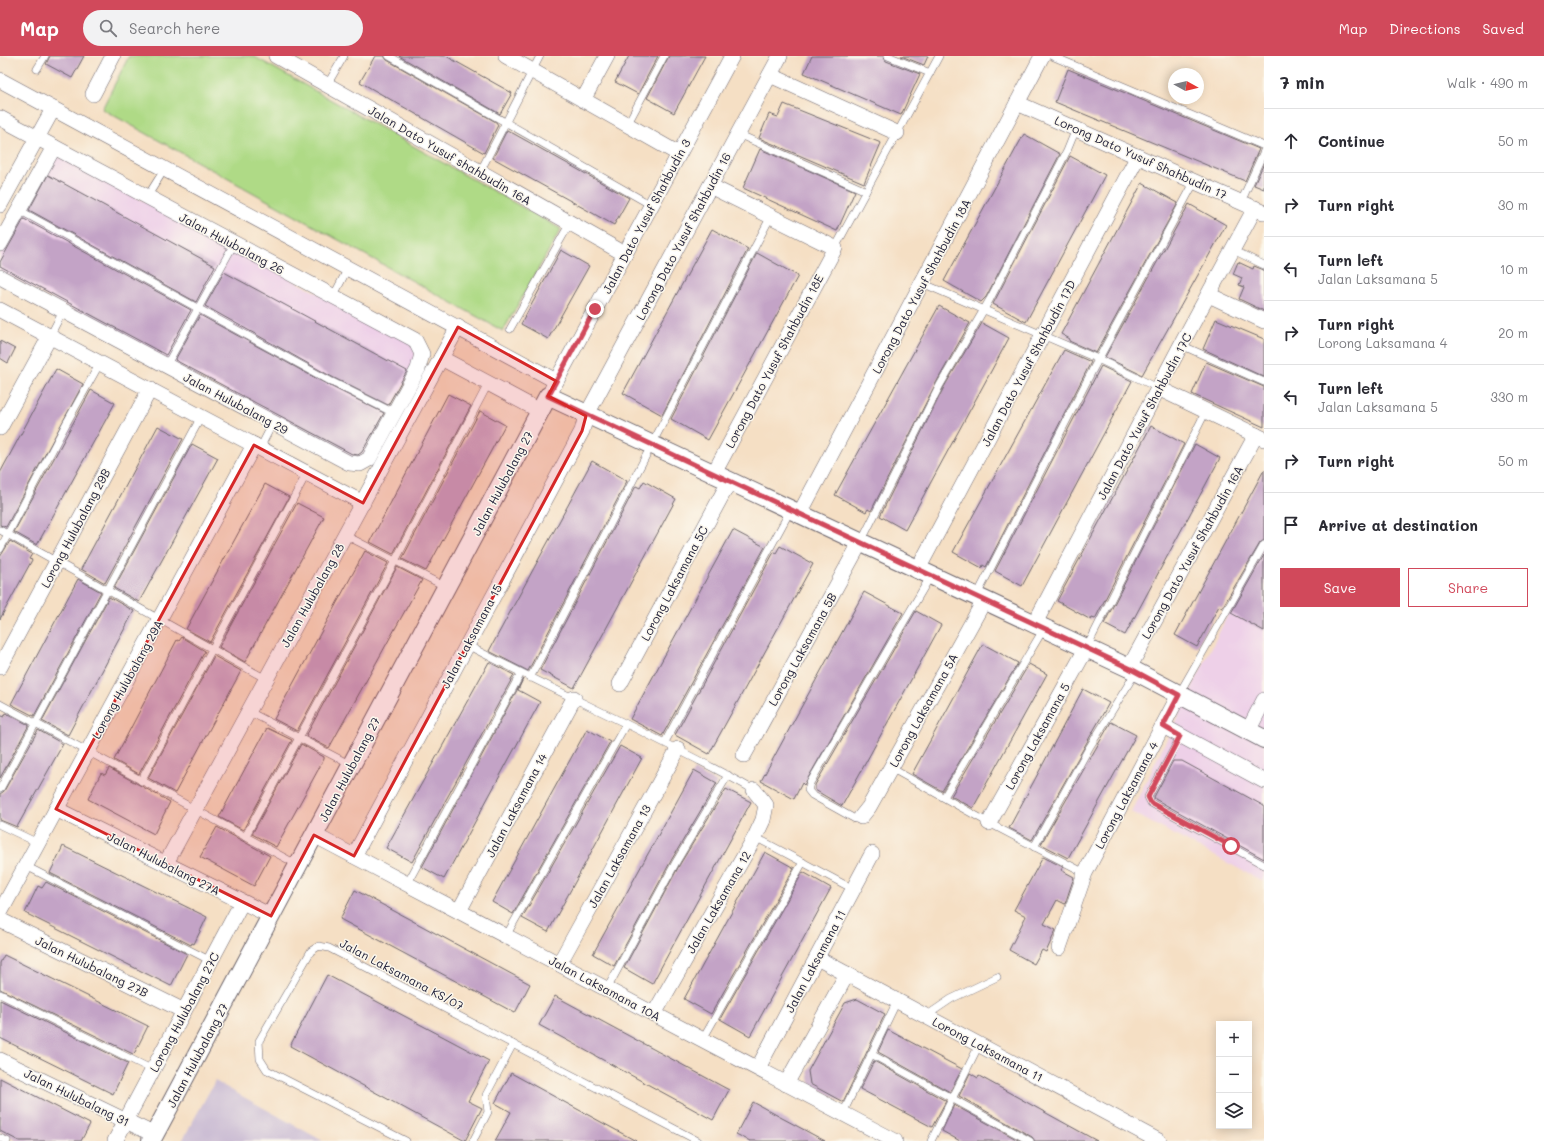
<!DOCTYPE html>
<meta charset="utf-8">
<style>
body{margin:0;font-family:Mali,sans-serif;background:#f2f2f3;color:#2b2b33}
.controls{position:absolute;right:12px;bottom:12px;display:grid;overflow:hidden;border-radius:0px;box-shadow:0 2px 10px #0003}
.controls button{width:36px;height:36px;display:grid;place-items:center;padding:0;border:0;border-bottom:1px solid #e1e1e2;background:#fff;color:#2b2b33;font:20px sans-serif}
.compass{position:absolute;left:1168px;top:12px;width:36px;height:36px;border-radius:50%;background:#fff;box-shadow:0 2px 10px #0003;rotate:98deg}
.stop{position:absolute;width:12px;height:12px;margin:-9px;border:3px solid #d1495b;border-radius:50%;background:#fff}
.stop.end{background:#d1495b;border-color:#fff;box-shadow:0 1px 4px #0008}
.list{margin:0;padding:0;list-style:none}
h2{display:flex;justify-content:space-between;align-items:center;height:52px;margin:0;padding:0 16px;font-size:17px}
h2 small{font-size:13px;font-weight:400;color:#7c7c81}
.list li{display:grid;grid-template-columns:26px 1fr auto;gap:12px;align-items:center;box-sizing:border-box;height:64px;padding:0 16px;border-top:1px solid #e1e1e2}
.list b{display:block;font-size:15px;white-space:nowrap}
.list p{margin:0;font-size:13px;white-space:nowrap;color:#7c7c81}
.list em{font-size:13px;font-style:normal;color:#7c7c81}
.actions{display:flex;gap:8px;padding:12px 16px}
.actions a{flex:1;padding:9px 0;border:1px solid #d1495b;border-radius:0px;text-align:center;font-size:14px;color:#d1495b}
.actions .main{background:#d1495b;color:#fff}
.icon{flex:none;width:22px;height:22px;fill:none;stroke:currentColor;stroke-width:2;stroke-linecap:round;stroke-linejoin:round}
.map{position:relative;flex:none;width:1264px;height:1085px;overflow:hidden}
header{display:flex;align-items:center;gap:24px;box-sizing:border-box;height:56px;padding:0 20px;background:#d1495b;color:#fff}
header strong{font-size:19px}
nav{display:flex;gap:22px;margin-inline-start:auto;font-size:14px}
.search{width:280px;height:36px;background:#f2f2f3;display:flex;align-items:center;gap:10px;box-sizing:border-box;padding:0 14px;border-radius:22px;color:#7c7c81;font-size:15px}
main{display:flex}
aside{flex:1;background:#fff}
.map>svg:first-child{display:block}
.built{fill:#eed0e8}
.industrial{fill:#ccbed4}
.green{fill:#afda86;stroke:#687e60}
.building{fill:#c3a3c6}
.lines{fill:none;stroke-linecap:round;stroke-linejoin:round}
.service-casing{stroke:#6c646b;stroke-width:8}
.minor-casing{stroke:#6c646b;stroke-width:16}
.tertiary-casing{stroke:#6c646b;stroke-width:20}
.service{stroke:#fff;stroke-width:7}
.minor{stroke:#fff;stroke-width:15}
.tertiary{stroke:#fff;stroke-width:18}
.route{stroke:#d1495b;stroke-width:5}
.marked{fill:#d62828;fill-opacity:0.2;stroke:#d62828;stroke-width:3;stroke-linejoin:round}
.labels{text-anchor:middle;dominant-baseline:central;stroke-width:3;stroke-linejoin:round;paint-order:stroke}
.street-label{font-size:12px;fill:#22223b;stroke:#fbf7ec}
</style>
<header>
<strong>Map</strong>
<div class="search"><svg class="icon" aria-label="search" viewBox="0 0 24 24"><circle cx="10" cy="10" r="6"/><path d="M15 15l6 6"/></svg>Search here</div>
<nav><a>Map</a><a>Directions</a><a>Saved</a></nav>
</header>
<main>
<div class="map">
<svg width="1264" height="1085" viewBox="0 0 1264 1085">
<rect width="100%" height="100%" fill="#fbf7ec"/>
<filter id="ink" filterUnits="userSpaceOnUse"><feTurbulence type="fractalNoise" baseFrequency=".025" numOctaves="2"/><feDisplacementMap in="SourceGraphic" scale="8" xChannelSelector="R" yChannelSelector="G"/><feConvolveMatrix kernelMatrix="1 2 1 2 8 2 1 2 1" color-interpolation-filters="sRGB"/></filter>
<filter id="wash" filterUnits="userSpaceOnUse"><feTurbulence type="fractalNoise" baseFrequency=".012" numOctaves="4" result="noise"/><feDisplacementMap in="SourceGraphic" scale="16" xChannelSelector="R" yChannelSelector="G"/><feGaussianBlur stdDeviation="0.9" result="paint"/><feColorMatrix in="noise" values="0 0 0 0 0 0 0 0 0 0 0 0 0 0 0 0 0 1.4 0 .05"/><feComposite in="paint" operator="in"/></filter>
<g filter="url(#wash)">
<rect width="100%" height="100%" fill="#f5dfc4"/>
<g class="built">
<polygon points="55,98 412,287 416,298 414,310 365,401 351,403 0,215 0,198"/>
<polygon points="1264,485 1264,826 1131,756"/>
</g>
<polygon class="industrial" points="215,1025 323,1085 324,1085 182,1085"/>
<polygon class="green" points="129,0 253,0 561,173 503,275 102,53"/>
<g id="blocks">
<g class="building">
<polygon points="50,0 84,0 72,22 46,8"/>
<polygon points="375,0 384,0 387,4 496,66 498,69 484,97 360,26"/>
<polygon points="399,0 446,0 512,37 500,58"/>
<polygon points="629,0 658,0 638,38 615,26"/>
<polygon points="669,0 705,0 674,57 647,42"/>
<polygon points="812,0 883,0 886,5 920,18 901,59 804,17"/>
<polygon points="901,0 928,0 924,9"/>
<polygon points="1068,13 1259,93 1245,125 1055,46"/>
<polygon points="784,48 881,87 864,127 759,82 769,58 778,61"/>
<polygon points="507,74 629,142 614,169 493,102"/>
<polygon points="1024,78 1060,98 986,241 981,246 944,225"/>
<polygon points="760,93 855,135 837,175 743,132"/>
<polygon points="1070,100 1105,119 1026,266 993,248"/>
<polygon points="1264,107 1264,133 1254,129"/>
<polygon points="48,119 215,210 196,246 29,154"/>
<polygon points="1142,127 1178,147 1096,297 1069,285 1070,283 1061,278"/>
<polygon points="1189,148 1226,169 1142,319 1105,301"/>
<polygon points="24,163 191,254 166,299 0,210 0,206"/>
<polygon points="712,173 748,193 662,359 623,337"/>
<polygon points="561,194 589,210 548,283 521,268"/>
<polygon points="757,197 798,220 708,384 671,363"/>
<polygon points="1238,206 1253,213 1254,210 1264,214 1264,255 1239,243 1244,231 1239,229 1242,222 1233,218"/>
<polygon points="224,216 407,315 388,349 334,322 205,250"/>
<polygon points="939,250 970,267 936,327 871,455 868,453 866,456 835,439"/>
<polygon points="200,259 330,330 384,357 362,396 358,399 352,398 175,304"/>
<polygon points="1216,263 1264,283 1264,321 1203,293"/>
<polygon points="982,267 1009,282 905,474 880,460 944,331"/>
<polygon points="0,285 15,293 8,307 0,302"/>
<polygon points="1064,294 1091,306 986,511 983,509 982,512 953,496"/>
<polygon points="1206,306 1264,331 1264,371 1192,338"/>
<polygon points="1101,310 1132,325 1022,530 995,515"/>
<polygon points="56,313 83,328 6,471 0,469 0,417"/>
<polygon points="91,334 115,347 37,489 14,476"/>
<polygon points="448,338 471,350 393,498 370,486"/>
<polygon points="480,355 505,369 426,515 402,503"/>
<polygon points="158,370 183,383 105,527 81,513"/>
<polygon points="1151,370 1184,388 1095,563 1092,562 1091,564 1057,545"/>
<polygon points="192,388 218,402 139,546 114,532"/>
<polygon points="1195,388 1220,402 1125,579 1104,568"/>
<polygon points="592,405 627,425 528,615 489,595"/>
<polygon points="1264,414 1264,484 1260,487 1222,552 1219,550 1197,591 1175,579"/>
<polygon points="644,425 676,443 574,632 540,614 636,430 640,432"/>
<polygon points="265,428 289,441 210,586 186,573"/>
<polygon points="297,447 324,461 245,606 219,591"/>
<polygon points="733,474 765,491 662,680 630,663"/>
<polygon points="10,485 32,498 29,503 32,504 0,563 0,501"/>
<polygon points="780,490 813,508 709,698 675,679 774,496 776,497"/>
<polygon points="365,495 388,507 297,675 274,663"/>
<polygon points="1264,499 1264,575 1231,557"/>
<polygon points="397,511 422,524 329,692 306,680"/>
<polygon points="78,523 101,536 34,660 11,648"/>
<polygon points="864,536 903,557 804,729 802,727 794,743 761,725"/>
<polygon points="109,541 134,555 68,679 42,665"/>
<polygon points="916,555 941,569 842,750 815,734 815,729"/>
<polygon points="182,581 205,595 139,718 114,704 177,584 179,585"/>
<polygon points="983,588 1018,607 942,735 912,718"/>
<polygon points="214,600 241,615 175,737 148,722"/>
<polygon points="489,606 514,619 412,806 386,792"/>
<polygon points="1029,608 1047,618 973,752 951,740"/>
<polygon points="523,623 518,634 540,646 444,823 422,811"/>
<polygon points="1083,633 1109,647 1032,784 1009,772"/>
<polygon points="6,657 29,669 0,722 0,659 4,661"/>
<polygon points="1111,666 1136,679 1068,802 1041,788"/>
<polygon points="267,672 292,684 243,774 219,761"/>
<polygon points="587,673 610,686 513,858 492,846"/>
<polygon points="38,674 63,688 17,771 0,764 0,738 4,735"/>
<polygon points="301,688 324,701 324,703 276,791 252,778"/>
<polygon points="620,690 642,702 548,876 522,862"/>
<polygon points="1173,705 1182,705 1264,750 1264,803 1155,743 1154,741"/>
<polygon points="109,712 170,746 154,778 88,743 101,717 105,719"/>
<polygon points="694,714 717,727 672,803 614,910 593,898"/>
<polygon points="726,733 751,746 652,928 624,912 680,808"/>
<polygon points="217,771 270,800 254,830 200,801"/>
<polygon points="63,790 207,861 194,888 192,887 191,889 50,817"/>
<polygon points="765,796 794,812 711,958 684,943"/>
<polygon points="1043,801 1063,811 1061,814 1074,821 1065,848 1057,844 1044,868 1056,874 1046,896 1042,894 1034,908 1009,894 1026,860 1014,854"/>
<polygon points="803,816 831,832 750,980 720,963"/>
<polygon points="46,826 187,898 171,930 25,857 38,830 42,832"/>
<polygon points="355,834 530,928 515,957 340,863"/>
<polygon points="4,899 148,970 135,996 133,998 0,933 0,907"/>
<polygon points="327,919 489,1005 468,1045 482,1052 465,1085 290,990"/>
<polygon points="555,940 729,1034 713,1064 539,969"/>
<polygon points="857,943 885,958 843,1046 810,1028 808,1015 845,947"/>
<polygon points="0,944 128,1007 113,1038 0,982"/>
<polygon points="888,974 962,1013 950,1036 878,996"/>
<polygon points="874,1005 946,1045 932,1071 860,1033"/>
<polygon points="511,1017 555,1041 636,1085 495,1085 511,1056 495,1047"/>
<polygon points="970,1017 978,1022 979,1020 1097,1085 1035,1085 1032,1081 959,1040"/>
<polygon points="0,1022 90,1068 81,1085 19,1085 0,1075"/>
<polygon points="753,1046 782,1062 825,1085 750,1085 736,1078"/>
<polygon points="954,1049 1020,1085 960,1085 942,1075"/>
</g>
</g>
</g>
<g filter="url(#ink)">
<use href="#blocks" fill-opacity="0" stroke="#6c646b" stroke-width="1"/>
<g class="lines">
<g class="service-casing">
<g id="service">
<polyline points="389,0 651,149"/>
<polyline points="888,0 930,17"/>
<polyline points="1052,0 1264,90"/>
<polyline points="37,13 45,0"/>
<polyline points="327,29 344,0"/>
<polyline points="627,69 664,0"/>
<polyline points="738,78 866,135"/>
<polyline points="480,116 540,0"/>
<polyline points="147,141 164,114"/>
<polyline points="1241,146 1264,95"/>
<polyline points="19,154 332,326 394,357"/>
<polyline points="835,192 939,0"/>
<polyline points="1233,194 1264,209"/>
<polyline points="922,227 1098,303 1158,332"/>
<polyline points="333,241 348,212"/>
<polyline points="510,273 570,167"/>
<polyline points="50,280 63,255"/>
<polyline points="1181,289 1264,326"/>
<polyline points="166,310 234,188"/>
<polyline points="260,392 273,367"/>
<polyline points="0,474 266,623"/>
<polyline points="345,479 446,531"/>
<polyline points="861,486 940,329 990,243 1067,95 1076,73"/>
<polyline points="0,493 67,366 100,307"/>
<polyline points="976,541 1092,315 1195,125"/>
<path d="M467,589c95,50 193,92 287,145"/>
<polyline points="1086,593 1206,355"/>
<polyline points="530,622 771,160"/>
<polyline points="1179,638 1264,489"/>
<polyline points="0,648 298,809"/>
<polyline points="248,655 351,709"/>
<polyline points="1181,680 1148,741 1151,747 1264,809"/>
<polyline points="665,686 790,455"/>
<polyline points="891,712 989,767 1085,817"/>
<polyline points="141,725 307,417"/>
<polyline points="0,733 201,361"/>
<polyline points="944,741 1043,574"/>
<polyline points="861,761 855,763 812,739 808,734 810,727 930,521"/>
<polyline points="0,769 38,787"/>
<polyline points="245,781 395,505 488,328"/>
<polyline points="755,781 853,833"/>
<polyline points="1034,791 1089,692 1136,616"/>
<polyline points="26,810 211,905"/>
<polyline points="407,828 521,617"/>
<polyline points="506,880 626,668"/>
<polyline points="607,933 676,806 728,719"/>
<polyline points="0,938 153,1014"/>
<polyline points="926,960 951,943 997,921"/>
<polyline points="703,983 803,806"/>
<polyline points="871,998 1030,1085"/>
<polyline points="843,1057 897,945"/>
<polyline points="0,1082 7,1085"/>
<polyline points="406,1085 267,1014 260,1003 259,985 311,895 319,890 329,892 698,1085"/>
<polyline points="473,1085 488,1056 486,1039 513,988"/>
<polyline points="931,1085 979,989"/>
</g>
</g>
<g class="minor-casing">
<g id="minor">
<polyline points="276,0 625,198"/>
<polyline points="506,0 679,98"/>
<polyline points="770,19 897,77"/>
<polyline points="0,24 556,325"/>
<polyline points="93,38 113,0"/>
<polyline points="583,44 607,0"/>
<polyline points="1017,47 1263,156"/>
<polyline points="0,62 415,284 422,298 418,313 369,403 360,408 349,407 0,221"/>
<polyline points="710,130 835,192 713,419"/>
<polyline points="0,149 53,53"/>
<polyline points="0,188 54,91"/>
<polyline points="1209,239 1264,265"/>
<polyline points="0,254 363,447"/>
<polyline points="441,302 540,355"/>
<polyline points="1158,332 1264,383"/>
<polyline points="552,333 732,0"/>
<polyline points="0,372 50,280"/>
<polyline points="799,459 1042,0"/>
<polyline points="917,515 1138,100"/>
<polyline points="1034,569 1181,289 1255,152"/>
<polyline points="0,611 150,333"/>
<polyline points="1129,612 1256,379"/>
<polyline points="620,628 729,426"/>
<polyline points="1163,670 1264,725"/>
<polyline points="1248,675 1264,644"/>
<polyline points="744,699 860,487"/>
<polyline points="56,753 271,860"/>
<polyline points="861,761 869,751 984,545"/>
<polyline points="989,767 1086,593"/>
<polyline points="314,779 895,1085"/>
<polyline points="354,800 582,375 586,360 780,0"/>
<polyline points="166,807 458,271"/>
<polyline points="459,855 574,642"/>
<polyline points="0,857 254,389"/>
<polyline points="0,864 184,955"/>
<polyline points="1059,892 1085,817 1179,639"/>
<polyline points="817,902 1159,1085"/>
<polyline points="559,908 678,693"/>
<polyline points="654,958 755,781 763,764 766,749 754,734"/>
<polyline points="0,1004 155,1079"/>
<polyline points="758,1012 872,798"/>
<polyline points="786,1028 847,918"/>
<polyline points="115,1085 242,846"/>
</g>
</g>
<g class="tertiary-casing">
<polyline id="tertiary" points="151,1085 548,340 1129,612 1264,683"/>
</g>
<use href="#service" class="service"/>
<use href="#minor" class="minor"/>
<use href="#tertiary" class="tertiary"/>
</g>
</g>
<g class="lines" filter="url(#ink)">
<polyline class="route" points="595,253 548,340 1129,612 1179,639 1163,670 1180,680 1148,741 1151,747 1231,790"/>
</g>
<path class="marked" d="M458,271l98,54 -8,15 38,20 -4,15 -228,425 -40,-21 -43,81 -215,-107 198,-364 109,58z"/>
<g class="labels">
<g class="street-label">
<text transform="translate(450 99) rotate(30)">Jalan Dato Yusuf shahbudin 16A</text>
<text transform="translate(1141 101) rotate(24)">Lorong Dato Yusuf Shahbudin 17</text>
<text transform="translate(646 160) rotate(-62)">Jalan Dato Yusuf Shahbudin 3</text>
<text transform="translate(683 180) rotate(-62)">Lorong Dato Yusuf Shahbudin 16</text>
<text transform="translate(232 187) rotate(28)">Jalan Hulubalang 26</text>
<text transform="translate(921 230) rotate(-62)">Lorong Dato Yusuf Shahbudin 18A</text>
<text transform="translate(774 305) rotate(-62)">Lorong Dato Yusuf Shahbudin 18E</text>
<text transform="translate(1028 307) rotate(-62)">Jalan Dato Yusuf Shahbudin 17D</text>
<text transform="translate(236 347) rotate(28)">Jalan Hulubalang 29</text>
<text transform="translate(1144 360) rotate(-62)">Jalan Dato Yusuf Shahbudin 17C</text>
<text transform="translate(502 427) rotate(-62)">Jalan Hulubalang 27</text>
<text transform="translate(75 472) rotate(-62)">Lorong Hulubalang 29B</text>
<text transform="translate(1192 496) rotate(-61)">Lorong Dato Yusuf Shahbudin 16A</text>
<text transform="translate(674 527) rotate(-62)">Lorong Laksamana 5C</text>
<text transform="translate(312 539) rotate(-61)">Jalan Hulubalang 28</text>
<text transform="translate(471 580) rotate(-62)">Jalan Laksamana 15</text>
<text transform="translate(802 593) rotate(-61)">Lorong Laksamana 5B</text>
<text transform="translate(127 623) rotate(-61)">Lorong Hulubalang 29A</text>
<text transform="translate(923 654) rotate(-61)">Lorong Laksamana 5A</text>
<text transform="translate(1037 680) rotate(-61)">Lorong Laksamana 5</text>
<text transform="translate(349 713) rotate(-62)">Jalan Hulubalang 27</text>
<text transform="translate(1126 739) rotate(-62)">Lorong Laksamana 4</text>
<text transform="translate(516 749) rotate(-62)">Jalan Laksamana 14</text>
<text transform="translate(619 800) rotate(-61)">Jalan Laksamana 13</text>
<text transform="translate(164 807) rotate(27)">Jalan Hulubalang 27A</text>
<text transform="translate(718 846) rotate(-60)">Jalan Laksamana 12</text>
<text transform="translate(815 905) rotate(-62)">Jalan Laksamana 11</text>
<text transform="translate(92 910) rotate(26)">Jalan Hulubalang 27B</text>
<text transform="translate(402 918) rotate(28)">Jalan Laksamana KS/07</text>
<text transform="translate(605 932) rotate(28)">Jalan Laksamana 10A</text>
<text transform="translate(184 956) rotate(-62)">Lorong Hulubalang 27C</text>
<text transform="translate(988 993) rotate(28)">Lorong Laksamana 11</text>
<text transform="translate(197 999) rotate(-62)">Jalan Hulubalang 27</text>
<text transform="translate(77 1041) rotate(26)">Jalan Hulubalang 31</text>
</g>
</g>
</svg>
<div class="controls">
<button>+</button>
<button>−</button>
<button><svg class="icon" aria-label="layers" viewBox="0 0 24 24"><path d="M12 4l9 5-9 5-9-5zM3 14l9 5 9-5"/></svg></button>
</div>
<svg class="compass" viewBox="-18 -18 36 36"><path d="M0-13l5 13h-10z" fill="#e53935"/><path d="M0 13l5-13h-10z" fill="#7c7c81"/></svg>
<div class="stop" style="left:1231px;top:790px"></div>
<div class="stop end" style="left:595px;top:253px"></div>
</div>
<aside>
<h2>7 min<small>Walk · 490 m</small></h2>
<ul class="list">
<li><svg class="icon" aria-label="ahead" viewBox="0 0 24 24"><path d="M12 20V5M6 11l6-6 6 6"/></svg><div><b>Continue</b></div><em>50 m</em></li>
<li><svg class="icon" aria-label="right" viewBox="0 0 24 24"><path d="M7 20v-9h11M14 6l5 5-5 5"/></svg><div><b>Turn right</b></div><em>30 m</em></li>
<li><svg class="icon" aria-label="left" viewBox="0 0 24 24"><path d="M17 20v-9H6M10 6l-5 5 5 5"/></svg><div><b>Turn left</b><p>Jalan Laksamana 5</p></div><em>10 m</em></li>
<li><svg class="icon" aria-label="right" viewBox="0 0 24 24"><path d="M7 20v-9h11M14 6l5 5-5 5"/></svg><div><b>Turn right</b><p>Lorong Laksamana 4</p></div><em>20 m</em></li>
<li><svg class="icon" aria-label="left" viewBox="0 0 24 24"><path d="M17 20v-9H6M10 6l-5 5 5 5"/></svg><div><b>Turn left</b><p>Jalan Laksamana 5</p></div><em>330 m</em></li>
<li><svg class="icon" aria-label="right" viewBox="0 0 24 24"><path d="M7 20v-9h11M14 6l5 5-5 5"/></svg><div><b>Turn right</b></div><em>50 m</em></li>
<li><svg class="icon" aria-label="arrive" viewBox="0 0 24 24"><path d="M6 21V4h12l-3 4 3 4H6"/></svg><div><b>Arrive at destination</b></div></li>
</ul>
<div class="actions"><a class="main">Save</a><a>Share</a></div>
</aside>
</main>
